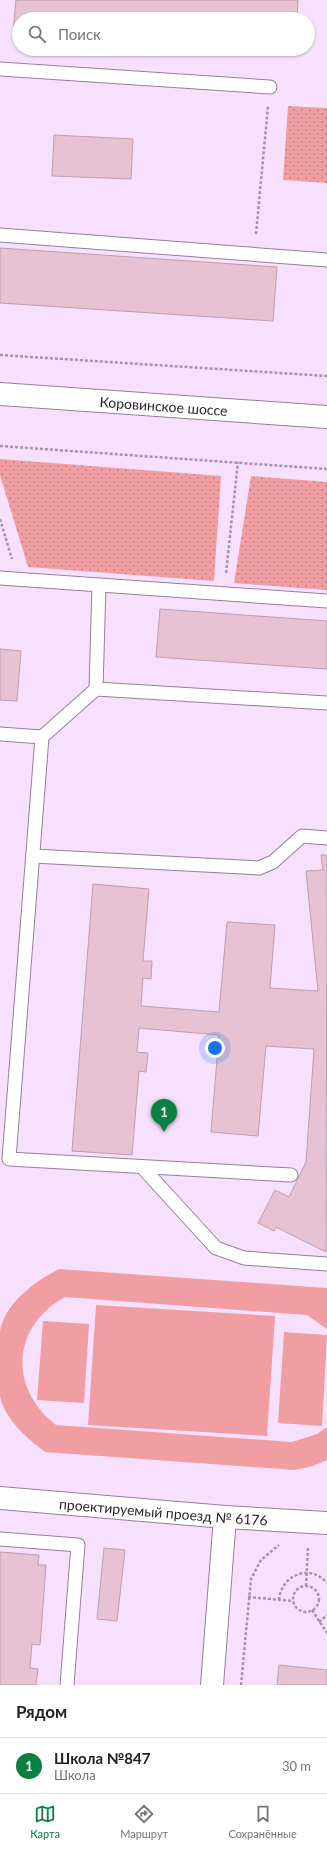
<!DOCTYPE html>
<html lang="ru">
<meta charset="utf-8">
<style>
body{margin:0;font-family:Lato,sans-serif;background:#f6f6f6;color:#202124}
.you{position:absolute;left:215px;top:1048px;width:14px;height:14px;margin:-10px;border:3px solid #fff;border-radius:50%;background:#1a73e8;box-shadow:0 0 0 6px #1a73e833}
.badge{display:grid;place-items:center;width:26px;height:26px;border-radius:50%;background:#0b8043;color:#fff;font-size:13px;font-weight:700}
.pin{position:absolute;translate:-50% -33px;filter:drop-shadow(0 1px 2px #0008)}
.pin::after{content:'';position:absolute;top:21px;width:14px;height:12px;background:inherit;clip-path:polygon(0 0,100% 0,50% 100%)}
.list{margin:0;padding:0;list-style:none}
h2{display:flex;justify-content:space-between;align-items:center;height:52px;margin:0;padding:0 16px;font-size:17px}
h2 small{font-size:13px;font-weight:400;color:#757577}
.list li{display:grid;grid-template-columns:26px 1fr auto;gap:12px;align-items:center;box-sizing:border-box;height:56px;padding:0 16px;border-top:1px solid #e0e0e0}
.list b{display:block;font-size:15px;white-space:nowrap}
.list p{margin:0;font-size:13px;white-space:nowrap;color:#757577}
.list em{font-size:13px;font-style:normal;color:#757577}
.icon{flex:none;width:22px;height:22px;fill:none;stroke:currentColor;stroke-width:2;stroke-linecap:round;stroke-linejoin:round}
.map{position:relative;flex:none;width:327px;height:1685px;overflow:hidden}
.search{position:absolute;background:#fff;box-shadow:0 1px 3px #0004;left:12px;right:12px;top:12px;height:44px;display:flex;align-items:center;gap:10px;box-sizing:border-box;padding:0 14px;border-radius:22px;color:#757577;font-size:15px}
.sheet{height:108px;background:#fff}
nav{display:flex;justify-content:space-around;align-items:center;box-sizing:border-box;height:56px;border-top:1px solid #e0e0e0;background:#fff;font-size:11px;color:#757577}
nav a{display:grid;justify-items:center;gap:2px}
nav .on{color:#0b8043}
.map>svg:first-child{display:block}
.grass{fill:url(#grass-dots)}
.garden{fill:#f19ea2}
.building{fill:#e6c2d3;stroke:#c09dae}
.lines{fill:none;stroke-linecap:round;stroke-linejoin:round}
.service-casing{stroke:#95809b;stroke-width:15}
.minor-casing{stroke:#95809b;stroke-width:24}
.secondary-casing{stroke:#95809b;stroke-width:24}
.path{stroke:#a695aa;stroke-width:2.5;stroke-dasharray:3 2;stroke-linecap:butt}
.service{stroke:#fff;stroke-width:13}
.minor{stroke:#fff;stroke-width:22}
.secondary{stroke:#fff;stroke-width:22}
.labels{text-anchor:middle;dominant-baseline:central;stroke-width:3;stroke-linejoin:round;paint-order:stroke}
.street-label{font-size:14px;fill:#261e28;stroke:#fcf2fe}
</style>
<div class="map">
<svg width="327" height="1685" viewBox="0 0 327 1685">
<defs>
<pattern id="grass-dots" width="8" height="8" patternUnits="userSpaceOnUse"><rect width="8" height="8" fill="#f19ea2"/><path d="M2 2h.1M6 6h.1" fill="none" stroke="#c38084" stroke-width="1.8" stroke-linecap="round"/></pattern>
</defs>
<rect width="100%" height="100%" fill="#f7e0fd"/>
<g class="grass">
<polygon points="288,106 327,108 327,183 283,180"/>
<polygon points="0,459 221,476 214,581 28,567 0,475"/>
<polygon points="251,476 327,482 327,590 234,583"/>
</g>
<g class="garden">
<path d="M59,1269l268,19v41l-20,-14 -242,-18c-53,29 -57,91 -9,128l236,17 25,-8 10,-7v33l-14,6 -19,4 -249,-18c-18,-14 -40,-32 -45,-56 0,-10 0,-23 0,-34 0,-10 0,-21 0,-30 4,-29 36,-51 59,-63z"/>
<polygon points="96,1305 275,1316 267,1436 88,1425"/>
<polygon points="43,1321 89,1324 84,1403 37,1400"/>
<polygon points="284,1332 327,1335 322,1426 278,1423"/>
</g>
<g class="building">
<polygon points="16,0 298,0 297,19 19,19 19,33 13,33"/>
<polygon points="250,49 295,49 295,52"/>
<polygon points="54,135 133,139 131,179 52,176"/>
<polygon points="0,248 277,267 273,321 0,303"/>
<polygon points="160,609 327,621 327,669 156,657"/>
<polygon points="0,649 21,651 17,701 0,700"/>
<polygon points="321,855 327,855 326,1252 276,1227 274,1231 258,1223 275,1190 289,1197 306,1162 314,1049 266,1046 258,1136 211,1132 219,1035 139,1028 137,1052 148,1053 146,1072 139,1071 132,1155 72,1151 93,884 149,889 143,961 152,961 151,979 143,978 141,1006 219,1012 227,922 275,925 270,988 318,991 306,871 323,870"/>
<polygon points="104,1548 125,1550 117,1621 97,1619"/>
<polygon points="0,1552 39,1555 38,1565 46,1565 40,1645 32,1644 30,1668 38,1669 36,1685 0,1685"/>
<polygon points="279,1665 327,1670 327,1685 277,1685"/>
</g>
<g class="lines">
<g class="service-casing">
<g id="service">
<polyline points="0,69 270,87"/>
<polyline points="0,235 327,260"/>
<polyline points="0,578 327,601"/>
<polyline points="96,689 99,585"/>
<polyline points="0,734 42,737 96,689 327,703"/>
<polyline points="42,737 9,1159 291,1175"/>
<polyline points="33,856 259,868 273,862 302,836 327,838"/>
<polyline points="142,1167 216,1248 244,1258 327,1264"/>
<polyline points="0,1539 78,1545 67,1685"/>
</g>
</g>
<g class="minor-casing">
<g id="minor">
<path id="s1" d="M0,1498l225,19 102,6"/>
<polyline points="212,1685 225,1517"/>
</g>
</g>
<g class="secondary-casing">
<g id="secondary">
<path id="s2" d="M0,394l327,23"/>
</g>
</g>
<g class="path">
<polyline points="256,234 268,106"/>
<polyline points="0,355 327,376"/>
<polyline points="0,446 327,469"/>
<polyline points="0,519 12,559"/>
<polyline points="226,573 238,462"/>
<polyline points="306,1586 308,1547"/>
<circle cx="306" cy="1599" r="13"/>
<polyline points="248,1597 293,1601"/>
<path d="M279,1600c2,-25 31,-37 48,-17"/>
<polyline points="312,1610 327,1633"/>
<polyline points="319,1622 327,1615"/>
<polyline points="241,1685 251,1579 261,1560 279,1545"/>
</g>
<use href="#service" class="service"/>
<use href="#minor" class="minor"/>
<use href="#secondary" class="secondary"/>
</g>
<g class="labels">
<g class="street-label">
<text stroke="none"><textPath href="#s2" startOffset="164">Коровинское шоссе</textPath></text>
<text stroke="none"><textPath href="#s1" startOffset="164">проектируемый проезд № 6176</textPath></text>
</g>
</g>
</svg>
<div class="you"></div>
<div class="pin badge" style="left:164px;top:1132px">1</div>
<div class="search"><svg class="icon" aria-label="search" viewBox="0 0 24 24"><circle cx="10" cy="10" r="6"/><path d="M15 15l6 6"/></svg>Поиск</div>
</div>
<section class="sheet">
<h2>Рядом<small></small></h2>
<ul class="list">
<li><span class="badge">1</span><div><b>Школа №847</b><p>Школа</p></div><em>30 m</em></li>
</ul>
</section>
<nav>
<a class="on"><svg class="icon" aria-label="map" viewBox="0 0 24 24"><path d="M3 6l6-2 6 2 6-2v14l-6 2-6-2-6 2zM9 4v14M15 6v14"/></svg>Карта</a>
<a><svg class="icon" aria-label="directions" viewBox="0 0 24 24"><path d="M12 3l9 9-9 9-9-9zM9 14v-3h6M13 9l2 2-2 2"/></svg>Маршрут</a>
<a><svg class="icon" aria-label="saved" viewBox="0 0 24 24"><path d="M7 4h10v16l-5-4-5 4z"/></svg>Сохранённые</a>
</nav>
